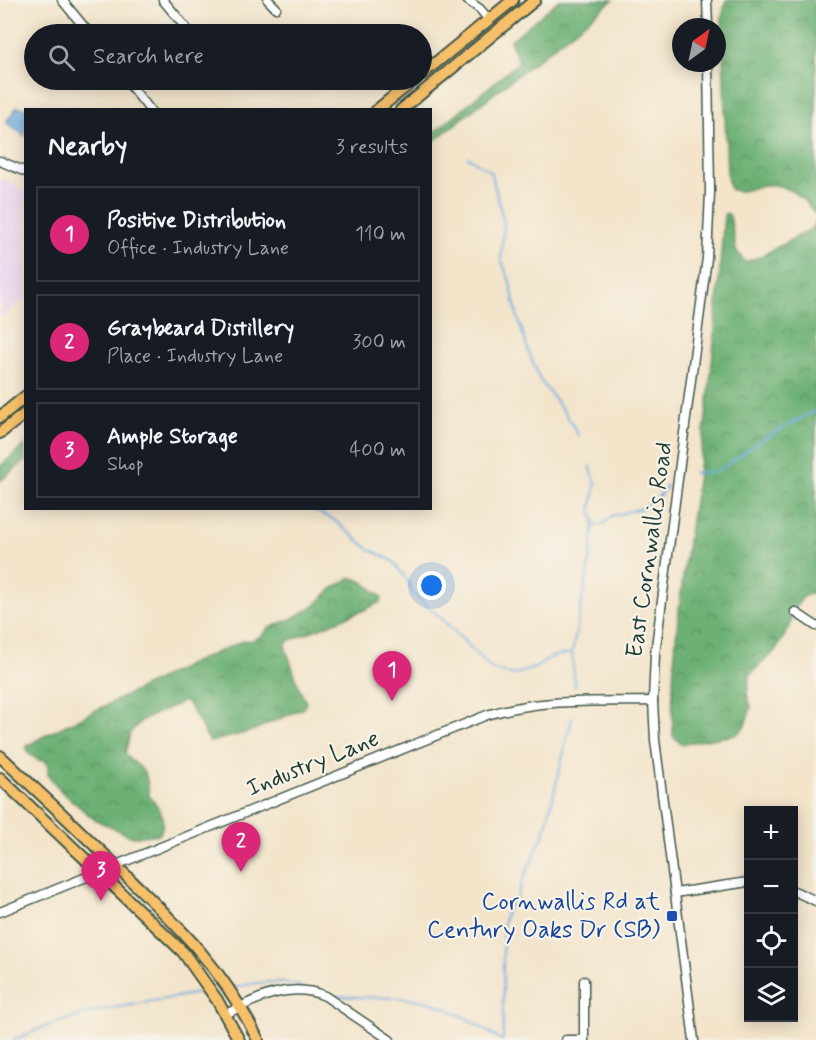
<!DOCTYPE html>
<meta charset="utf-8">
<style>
body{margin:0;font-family:Mynerve,sans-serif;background:#242831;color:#f1f3f6}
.controls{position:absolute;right:18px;bottom:18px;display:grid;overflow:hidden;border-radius:0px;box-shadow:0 3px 15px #0003}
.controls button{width:54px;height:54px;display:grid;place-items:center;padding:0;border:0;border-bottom:2px solid #363941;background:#171b24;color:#f1f3f6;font:30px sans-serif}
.compass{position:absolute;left:672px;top:18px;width:54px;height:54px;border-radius:50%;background:#171b24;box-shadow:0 3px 15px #0003;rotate:33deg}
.you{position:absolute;left:432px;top:586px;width:21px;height:21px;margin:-15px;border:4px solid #fff;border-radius:50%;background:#1a73e8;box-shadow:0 0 0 9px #1a73e833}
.badge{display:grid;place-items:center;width:39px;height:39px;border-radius:50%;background:#db2777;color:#fff;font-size:20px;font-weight:700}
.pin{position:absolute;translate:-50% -50px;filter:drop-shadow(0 2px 3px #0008)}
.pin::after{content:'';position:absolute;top:32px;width:21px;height:18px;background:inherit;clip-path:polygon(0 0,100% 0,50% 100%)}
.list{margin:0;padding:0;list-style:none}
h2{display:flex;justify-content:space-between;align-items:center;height:78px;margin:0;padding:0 24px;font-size:26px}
h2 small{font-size:20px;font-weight:400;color:#9ea1a6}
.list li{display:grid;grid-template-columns:39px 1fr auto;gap:18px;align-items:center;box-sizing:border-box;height:96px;margin:0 12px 12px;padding:0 12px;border:2px solid #363941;border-radius:0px}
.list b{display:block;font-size:22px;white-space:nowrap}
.list p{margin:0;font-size:20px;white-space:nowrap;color:#9ea1a6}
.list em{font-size:20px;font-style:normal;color:#9ea1a6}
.icon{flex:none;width:33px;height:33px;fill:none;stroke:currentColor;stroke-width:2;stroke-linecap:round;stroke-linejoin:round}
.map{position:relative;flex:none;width:816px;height:1040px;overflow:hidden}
.search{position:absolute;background:#171b24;box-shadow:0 3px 15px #0003;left:24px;top:24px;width:408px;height:66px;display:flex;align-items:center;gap:15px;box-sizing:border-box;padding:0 21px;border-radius:33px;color:#9ea1a6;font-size:22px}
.panel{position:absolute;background:#171b24;box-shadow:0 3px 15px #0003;left:24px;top:108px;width:408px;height:402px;border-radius:0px}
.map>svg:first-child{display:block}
.built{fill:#ead1ed}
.forest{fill:url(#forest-crowns);stroke:#467654;stroke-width:1.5}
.water{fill:url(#water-ripples);stroke:#46748a;stroke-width:1.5}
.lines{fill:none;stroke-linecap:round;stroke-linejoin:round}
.stream{stroke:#6eace0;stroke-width:2}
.minor-casing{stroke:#3f564a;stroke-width:11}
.major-casing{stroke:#3f564a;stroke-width:14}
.minor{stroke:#fff;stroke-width:8}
.major{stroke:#f6c06b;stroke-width:10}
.transit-dot{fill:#1a4fb4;stroke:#f7f3e8;stroke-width:2}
.labels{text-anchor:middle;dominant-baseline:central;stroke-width:4.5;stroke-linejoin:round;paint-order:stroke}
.street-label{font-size:24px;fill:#1f3d34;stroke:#f7f3e8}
.transit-label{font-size:24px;fill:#164399;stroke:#f7f3e8;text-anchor:end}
</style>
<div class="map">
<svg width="816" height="1040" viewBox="0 0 816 1040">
<defs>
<pattern id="forest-crowns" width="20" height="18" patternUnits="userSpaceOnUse" patternTransform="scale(1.5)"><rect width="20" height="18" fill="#6cb074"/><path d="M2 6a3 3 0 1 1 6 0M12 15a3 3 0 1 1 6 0" fill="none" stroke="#589060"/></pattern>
<pattern id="water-ripples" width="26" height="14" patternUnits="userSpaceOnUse" patternTransform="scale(1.5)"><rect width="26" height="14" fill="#6eace0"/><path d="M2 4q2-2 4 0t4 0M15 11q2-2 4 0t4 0" fill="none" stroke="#5a8db6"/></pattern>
</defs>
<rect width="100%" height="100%" fill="#f7f3e8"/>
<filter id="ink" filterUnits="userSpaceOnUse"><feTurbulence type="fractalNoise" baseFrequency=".0167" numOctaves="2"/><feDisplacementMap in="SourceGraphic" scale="12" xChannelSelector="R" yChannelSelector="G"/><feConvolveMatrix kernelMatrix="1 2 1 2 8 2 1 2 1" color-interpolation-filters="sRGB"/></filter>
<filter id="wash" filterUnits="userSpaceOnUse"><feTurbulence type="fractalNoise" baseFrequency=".008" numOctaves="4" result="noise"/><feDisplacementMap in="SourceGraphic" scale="24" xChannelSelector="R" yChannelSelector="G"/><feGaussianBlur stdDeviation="1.35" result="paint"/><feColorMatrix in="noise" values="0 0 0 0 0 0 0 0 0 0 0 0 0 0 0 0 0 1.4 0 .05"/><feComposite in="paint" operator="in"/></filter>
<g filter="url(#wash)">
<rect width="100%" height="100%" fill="#f3e4ca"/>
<polygon class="built" points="0,181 8,181 25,193 26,301 24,300 0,317"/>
<g class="forest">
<polygon points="559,0 613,0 431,143 431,135 519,62 510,41"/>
<path d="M726,0h90v216c-10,-17 -29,-33 -50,-31 -13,1 -23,10 -36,4l-3,-13 -5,-158z"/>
<path d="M727,213l3,3 6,34 9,12 15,-5 51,-28 5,-8v370l-12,5 -11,14 -3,17 -16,25 -24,22 -3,20 4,13 -7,21 -9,7 -54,9 -8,-8c-4,-96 16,-194 29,-290 11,-75 16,-155 22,-231z"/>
<polygon points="25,445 25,461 0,481 0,466"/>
<path d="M350,578c12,0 23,12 32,20l-2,4 -16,8 -76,31 -3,5 15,44 6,12 -2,6 -52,23 -42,11 -21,-37 -4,-4 -43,19 -12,13 -5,21c21,21 21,11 24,42 11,12 18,22 11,38l-27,3 -39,-18 -32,-27 -14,-17v-8l-3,-7 -6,1 -12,-9v-6l19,-11 144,-71 53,-23 10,-1 10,-5 5,-7 21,-8 24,-13 19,-18z"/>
</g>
<polygon class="water" points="17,107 29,109 26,110 25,136 6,122"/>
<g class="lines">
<g class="stream">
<polyline points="468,157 491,172 504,223 501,259 510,282 517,315 529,353 540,380 565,413 579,436"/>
<polyline points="694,473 718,471 763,439 816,410"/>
<polyline points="313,510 334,520 369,549 393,561 407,580 413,594 442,619 492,669 513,675 537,667 551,657 572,653"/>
<polyline points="594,526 603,524 612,516 642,508 658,497 668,485"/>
<polyline points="575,687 572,653 590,561 594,521 591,510 596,484 590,466"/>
<path d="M232,988c24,-6 46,-9 71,-1"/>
<path d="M331,995c28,4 55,1 83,4 29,3 63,25 87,41"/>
<polyline points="14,1040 44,1027 91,1012 205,992"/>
<polyline points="503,1040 503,927 506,911 516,900 524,877 544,834 572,718"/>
</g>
</g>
</g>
<g filter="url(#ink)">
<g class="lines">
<g class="minor-casing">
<g id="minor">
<polyline points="62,0 90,34"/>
<polyline points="163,0 191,34"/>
<polyline points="268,0 276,8"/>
<polyline points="467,0 480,9 489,20"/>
<polyline points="707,0 708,27"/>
<polyline points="126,80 150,110"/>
<polyline points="0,161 26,172"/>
<polyline points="795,612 816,626"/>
<polyline points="794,891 816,901"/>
<polyline points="675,893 748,882"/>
<path d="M0,912l487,-197c54,-17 110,-13 166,-14"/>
<polyline points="584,981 584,1040"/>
<path d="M226,1014c31,-16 64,-33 99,-18l65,44"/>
<polyline points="566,1040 579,1040"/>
<polyline points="694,1040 655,740 653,701 655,654 707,258 710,192 708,63"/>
</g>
</g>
<g class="major-casing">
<g id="major">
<polyline points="422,74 513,0"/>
<polyline points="377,110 414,80"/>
<polyline points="401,110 535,0"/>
<polyline points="0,417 26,396"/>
<polyline points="0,433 26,413"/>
<path d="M0,756c38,35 76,71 113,107 59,57 109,102 145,177"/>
<polyline points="0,778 183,952 217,1000 239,1040"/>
</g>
</g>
<use href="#minor" class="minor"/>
<use href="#major" class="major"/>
</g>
</g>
<rect class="transit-dot" x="666" y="910" width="12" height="12" rx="3"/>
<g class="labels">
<g class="street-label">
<text transform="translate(650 550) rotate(-82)">East Cornwallis Road</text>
<text transform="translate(313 764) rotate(-22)">Industry Lane</text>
</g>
<g class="transit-label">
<text x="660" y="902">Cornwallis Rd at<tspan x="660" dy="28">Century Oaks Dr (SB)</tspan></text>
</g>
</g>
</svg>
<div class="controls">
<button>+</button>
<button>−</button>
<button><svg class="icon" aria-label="locate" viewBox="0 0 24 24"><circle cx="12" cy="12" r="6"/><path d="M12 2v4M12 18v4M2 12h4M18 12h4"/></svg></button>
<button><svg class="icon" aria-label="layers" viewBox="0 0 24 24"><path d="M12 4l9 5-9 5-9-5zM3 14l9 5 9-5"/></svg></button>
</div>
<svg class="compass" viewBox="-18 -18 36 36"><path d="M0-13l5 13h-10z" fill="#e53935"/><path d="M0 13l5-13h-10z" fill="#9ea1a6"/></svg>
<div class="you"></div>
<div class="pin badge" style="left:392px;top:701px">1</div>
<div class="pin badge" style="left:241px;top:872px">2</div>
<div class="pin badge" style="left:101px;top:901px">3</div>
<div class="search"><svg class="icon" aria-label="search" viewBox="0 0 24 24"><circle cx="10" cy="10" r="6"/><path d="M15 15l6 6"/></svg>Search here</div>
<section class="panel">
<h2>Nearby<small>3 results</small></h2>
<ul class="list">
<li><span class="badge">1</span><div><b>Positive Distribution</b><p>Office · Industry Lane</p></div><em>110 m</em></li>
<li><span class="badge">2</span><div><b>Graybeard Distillery</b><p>Place · Industry Lane</p></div><em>300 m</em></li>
<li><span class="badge">3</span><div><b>Ample Storage</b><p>Shop</p></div><em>400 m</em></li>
</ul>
</section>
</div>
